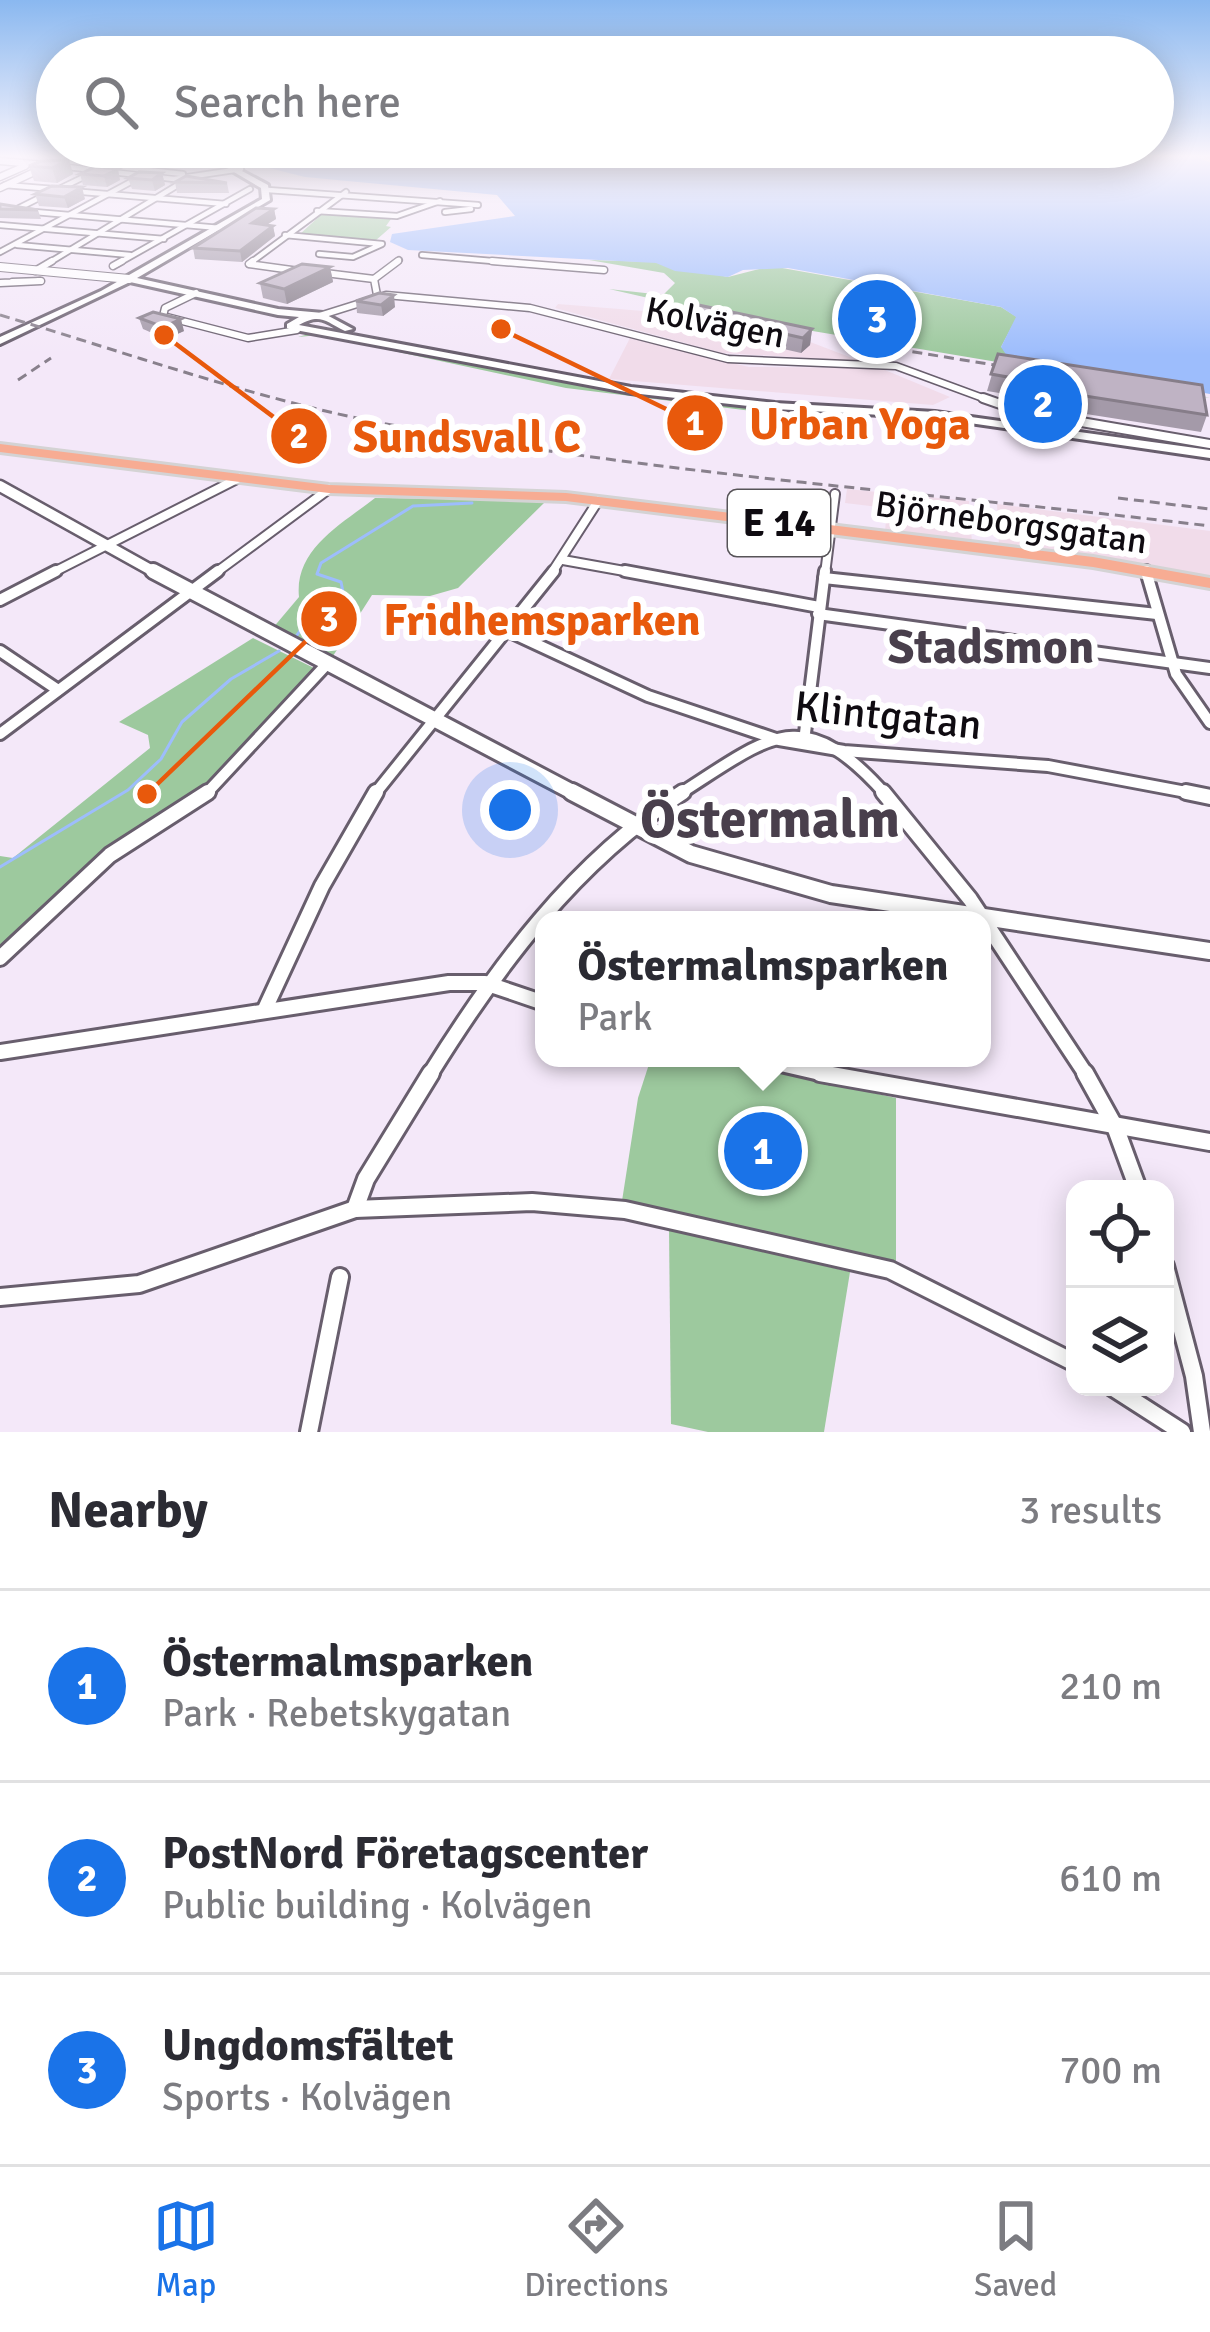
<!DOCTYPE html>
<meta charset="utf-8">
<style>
body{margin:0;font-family:Signika,sans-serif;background:#f2f2f3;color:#2b2b33}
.controls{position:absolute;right:36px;bottom:36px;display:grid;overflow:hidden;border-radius:24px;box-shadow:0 6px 30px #0003}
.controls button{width:108px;height:108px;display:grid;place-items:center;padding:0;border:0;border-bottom:3px solid #e1e1e2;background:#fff;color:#2b2b33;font:60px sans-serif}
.you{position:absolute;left:510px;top:810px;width:42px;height:42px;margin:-30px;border:9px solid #fff;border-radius:50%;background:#1a73e8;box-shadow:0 0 0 18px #1a73e833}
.badge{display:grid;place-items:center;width:78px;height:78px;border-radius:50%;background:#1a73e8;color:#fff;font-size:39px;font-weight:700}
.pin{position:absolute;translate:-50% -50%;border:6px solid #fff;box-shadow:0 3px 12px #0006}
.popup{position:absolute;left:535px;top:911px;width:456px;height:156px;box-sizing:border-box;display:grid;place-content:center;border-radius:24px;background:#fff;filter:drop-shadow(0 3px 9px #0005);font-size:39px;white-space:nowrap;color:#7c7c81}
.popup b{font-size:45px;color:#2b2b33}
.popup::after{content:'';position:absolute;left:50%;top:100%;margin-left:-24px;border:24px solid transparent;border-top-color:#fff}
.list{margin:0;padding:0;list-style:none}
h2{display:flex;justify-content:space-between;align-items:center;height:156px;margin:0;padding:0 48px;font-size:51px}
h2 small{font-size:39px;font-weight:400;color:#7c7c81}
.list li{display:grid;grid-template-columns:78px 1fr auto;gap:36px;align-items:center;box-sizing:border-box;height:192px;padding:0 48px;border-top:3px solid #e1e1e2}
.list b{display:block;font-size:45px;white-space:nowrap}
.list p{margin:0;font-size:39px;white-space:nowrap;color:#7c7c81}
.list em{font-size:39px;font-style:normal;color:#7c7c81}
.icon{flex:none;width:66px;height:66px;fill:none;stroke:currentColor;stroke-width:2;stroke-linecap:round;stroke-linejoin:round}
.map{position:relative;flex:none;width:1210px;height:1432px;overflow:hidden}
.search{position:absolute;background:#fff;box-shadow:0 6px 30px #0003;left:36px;right:36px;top:36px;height:132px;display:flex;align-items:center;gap:30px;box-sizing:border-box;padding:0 42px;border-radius:66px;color:#7c7c81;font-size:45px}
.sheet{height:732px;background:#fff}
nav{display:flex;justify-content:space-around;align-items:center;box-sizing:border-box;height:168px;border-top:3px solid #e1e1e2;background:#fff;font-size:33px;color:#7c7c81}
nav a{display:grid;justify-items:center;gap:6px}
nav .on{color:#1a73e8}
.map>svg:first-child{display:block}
.industrial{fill:#f1dcea}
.green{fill:#9dc99e}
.water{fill:#9dbdfc}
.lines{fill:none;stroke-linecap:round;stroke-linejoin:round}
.stream{stroke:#9dbdfc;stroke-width:3}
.pedestrian-casing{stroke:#685e6d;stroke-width:8}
.minor-far5-casing{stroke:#685e6d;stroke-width:8}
.minor-far4-casing{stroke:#685e6d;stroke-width:9}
.minor-far3-casing{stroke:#685e6d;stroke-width:12}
.minor-far2-casing{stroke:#685e6d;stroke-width:16}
.minor-far1-casing{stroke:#685e6d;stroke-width:20}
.minor-casing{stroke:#685e6d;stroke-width:22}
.tertiary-far4-casing{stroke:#685e6d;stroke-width:9}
.tertiary-far3-casing{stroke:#685e6d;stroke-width:10}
.tertiary-far2-casing{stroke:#685e6d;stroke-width:15}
.tertiary-far1-casing{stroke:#685e6d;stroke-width:20}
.tertiary-casing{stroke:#685e6d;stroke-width:22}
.secondary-casing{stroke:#685e6d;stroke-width:6}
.trunk-casing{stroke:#d4d3d4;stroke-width:6}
.motorway-casing{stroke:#d4d3d4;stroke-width:6}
.pedestrian{stroke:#fff;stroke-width:4.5}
.minor-far5{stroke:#fff;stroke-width:4.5}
.minor-far4{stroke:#fff;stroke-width:6}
.minor-far3{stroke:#fff;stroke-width:8}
.minor-far2{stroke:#fff;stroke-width:10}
.minor-far1{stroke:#fff;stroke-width:14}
.minor{stroke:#fff;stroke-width:16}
.tertiary-far4{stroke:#fff;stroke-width:6}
.tertiary-far3{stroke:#fff;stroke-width:8}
.tertiary-far2{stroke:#fff;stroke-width:10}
.tertiary-far1{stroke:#fff;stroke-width:14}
.tertiary{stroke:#fff;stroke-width:16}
.secondary{fill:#fff;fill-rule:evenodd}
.trunk{fill:#f7ac93;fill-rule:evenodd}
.motorway{fill:#f59878;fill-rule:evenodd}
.rail{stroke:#88808c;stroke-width:3;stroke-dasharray:10 6;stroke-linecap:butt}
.wall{fill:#a49aa9}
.shaded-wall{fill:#867d89}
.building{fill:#bfb3c4;stroke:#867d89;stroke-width:3}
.labels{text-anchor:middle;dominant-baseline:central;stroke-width:12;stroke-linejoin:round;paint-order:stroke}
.far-street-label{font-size:36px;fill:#0f0b11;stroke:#fff}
.shield{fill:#fff;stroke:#575458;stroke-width:3}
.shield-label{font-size:39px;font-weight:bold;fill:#0f0b11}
.street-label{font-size:42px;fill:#0f0b11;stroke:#fff}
.quarter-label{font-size:48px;font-weight:bold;fill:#493f4c;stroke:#fff}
.district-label{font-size:54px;font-weight:bold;fill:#493f4c;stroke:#fff}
.leader{fill:none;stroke:#e8590c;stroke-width:4.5}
.callout-dot{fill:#e8590c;stroke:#fff;stroke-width:4.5}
.mark-label{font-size:36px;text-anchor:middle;font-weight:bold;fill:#fff}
.callout-label{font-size:45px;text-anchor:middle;font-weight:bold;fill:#e8590c;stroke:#fff;stroke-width:12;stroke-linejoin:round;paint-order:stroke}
</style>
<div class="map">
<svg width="1210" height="1432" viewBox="0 0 1210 1432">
<rect width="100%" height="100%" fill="#f4e8f9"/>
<g class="industrial">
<polygon points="558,304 692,315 805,340 860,361 722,353 555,308"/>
<polygon points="630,338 749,367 880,368 950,397 933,405 609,379"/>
<polygon points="847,489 969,501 972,543 885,532 887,508 845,503"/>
<polygon points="997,504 1210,531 1210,577 999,546"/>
</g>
<g class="green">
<polygon points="323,213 391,219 386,226 391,227 375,241 300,234"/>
<polygon points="589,260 656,262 728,277 771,266 1001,307 1017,317 1001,347 1210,398 736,318 609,289 663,295 675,283 664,273"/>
<polygon points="316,332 358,336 523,375 784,411 795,415 797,424 786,424 792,420 777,414 566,388 319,335 298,337"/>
<path d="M375,498l146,2 24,2 -87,86 -28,8 -58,-1 -39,61 -61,-27 27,-32c-5,-48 43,-73 76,-99z"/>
<polygon points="253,638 314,668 312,673 194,798 84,870 0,949 0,856 13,858 150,748 148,735 119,722"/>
<polygon points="651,1058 716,1058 896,1098 896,1262 622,1201 638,1098"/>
<polygon points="669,1228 850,1272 824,1432 708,1432 671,1424"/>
</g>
<polygon class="water" points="279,155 1210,155 1210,394 1009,359 1001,347 1016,317 1001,307 788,268 743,270 728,277 675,271 656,263 408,250 390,242 392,234 515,216 497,195 305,177 261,166"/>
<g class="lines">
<g class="stream">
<polyline points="295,638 313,612 344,597 341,582 317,574 321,563 413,506 472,503"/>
<polyline points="0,867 128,790 161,759 182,722 231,679 279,651"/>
</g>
<g class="pedestrian-casing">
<g id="pedestrian">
<polyline points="66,161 183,174"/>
<polyline points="5,185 54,189"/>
<polyline points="71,191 226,204"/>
<polyline points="15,210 47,194"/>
</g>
</g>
<g class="minor-far5-casing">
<g id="minor-far5">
<polyline points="59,166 174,179 241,169"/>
<polyline points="61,188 129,155 199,163"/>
<polyline points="268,190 478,205"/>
<polyline points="0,209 220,228"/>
<polyline points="317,211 397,216 440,201"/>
<polyline points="445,212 471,209"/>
<polyline points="0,225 164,239"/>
<polyline points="285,235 382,244 353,257 319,254"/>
<polyline points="17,245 130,255"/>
<polyline points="0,252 138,178"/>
<polyline points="422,255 528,264"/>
<polyline points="47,264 186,180"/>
<polyline points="117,264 250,189"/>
<polyline points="249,264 346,192"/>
<polyline points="394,264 399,260"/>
</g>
</g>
<g class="minor-far4-casing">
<g id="minor-far4">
<polyline points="253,261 249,264 299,271"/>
<polyline points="492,261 604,270"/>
<polyline points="113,266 122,261"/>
<polyline points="35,271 52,261"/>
<polyline points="317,272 374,279 377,295"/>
<polyline points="374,279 398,261"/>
<polyline points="0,283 41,281 12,282"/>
<polyline points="196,293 165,308 163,316 248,338 297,330"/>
<polyline points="319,316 386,295 530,308 728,359 896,366 991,401"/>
</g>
</g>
<g class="minor-far3-casing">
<g id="minor-far3">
<polyline points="983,398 1023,412 1210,444"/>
<polyline points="563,560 641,574"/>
<polyline points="50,574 239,478"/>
<polyline points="214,574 329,489"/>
<polyline points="551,574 598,501"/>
<polyline points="825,574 835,494"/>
</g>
</g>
<g class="minor-far2-casing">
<g id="minor-far2">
<polyline points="625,571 819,607"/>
<polyline points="1146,571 1176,674 1210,723"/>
<polyline points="824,578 1157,614"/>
<polyline points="0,600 56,571"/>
<polyline points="818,614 1210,668"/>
<polyline points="506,630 648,696 779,740 844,751 1048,766 1202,795"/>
<polyline points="0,651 58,690"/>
<polyline points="805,733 825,571"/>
<polyline points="0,734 218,571"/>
<polyline points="205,795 327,664"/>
<polyline points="374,795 554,571"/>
<path d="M678,795c91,-58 124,-95 208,0"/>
</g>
</g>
<g class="minor-far1-casing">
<g id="minor-far1">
<polyline points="883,792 970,899 1087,1076"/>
<polyline points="1186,792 1210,797"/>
<polyline points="0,958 110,855 208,792"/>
<polyline points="265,1009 322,886 376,792"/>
<polyline points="0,1052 449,983 485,983 544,1003"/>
<polyline points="755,1058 833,1076"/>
<path d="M429,1076c67,-108 145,-214 254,-284"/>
</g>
</g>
<g class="minor-casing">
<g id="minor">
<polyline points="820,1073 1210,1142"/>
<polyline points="1085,1073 1116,1129 1138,1189"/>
<polyline points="355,1209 366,1179 431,1073"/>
<polyline points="1165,1266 1194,1376 1202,1432"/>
<polyline points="0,1297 139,1284 355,1209 532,1202 625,1210 890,1270 1075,1363"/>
<polyline points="1112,1387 1182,1432"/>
<polyline points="309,1432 340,1277"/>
</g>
</g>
<g class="tertiary-far4-casing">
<g id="tertiary-far4">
<polyline points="0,161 45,165"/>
<polyline points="0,177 25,166"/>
<polyline points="0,188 45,167"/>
</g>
</g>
<g class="tertiary-far3-casing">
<polyline id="tertiary-far3" points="0,267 129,279"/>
</g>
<g class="tertiary-far2-casing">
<polyline id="tertiary-far2" points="0,486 158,574"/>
</g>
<g class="tertiary-far1-casing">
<polyline id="tertiary-far1" points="153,571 578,795"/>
</g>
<g class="tertiary-casing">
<polyline id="tertiary" points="572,792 691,854 831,894 1210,951"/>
</g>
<g class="secondary-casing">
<path id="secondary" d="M205,155h7l56,30 2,15 -133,78 141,31 45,4 30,16 -8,2c-20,-10 -25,-18 -46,-6l332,62 144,16 160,9 275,38v8l-275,-40 -160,-9 -144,-16 -341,-64 -3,-1v-4l12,-7 -21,-2 -148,-33 -130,62v-7l101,-46 161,-92 -1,-11z"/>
</g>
<g class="trunk-casing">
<polygon id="trunk" points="0,444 329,485 566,493 1093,557 1210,578 1210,588 1093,567 566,501 329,493 0,452"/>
</g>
<g class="motorway-casing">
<polygon id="motorway" points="1202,155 1210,155 1210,159 1203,157"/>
</g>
<use href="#pedestrian" class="pedestrian"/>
<use href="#minor-far5" class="minor-far5"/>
<use href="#minor-far4" class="minor-far4"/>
<use href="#minor-far3" class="minor-far3"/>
<use href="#minor-far2" class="minor-far2"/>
<use href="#minor-far1" class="minor-far1"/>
<use href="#minor" class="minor"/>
<use href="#tertiary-far4" class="tertiary-far4"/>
<use href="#tertiary-far3" class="tertiary-far3"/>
<use href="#tertiary-far2" class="tertiary-far2"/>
<use href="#tertiary-far1" class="tertiary-far1"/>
<use href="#tertiary" class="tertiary"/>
<use href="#secondary" class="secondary"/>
<use href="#trunk" class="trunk"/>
<use href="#motorway" class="motorway"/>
<g class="rail">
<path d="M0,315c128,38 255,84 386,109 272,51 550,69 824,102"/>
<polyline points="865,344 1025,370"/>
<polyline points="18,380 51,358"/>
<polyline points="1118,498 1210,509"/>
</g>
</g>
<g class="wall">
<polygon points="69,160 73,174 57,183 34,181 29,166"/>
<polygon points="95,167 120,180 107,187 83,185 80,174"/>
<polygon points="162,173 165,185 155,191 132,189 128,178"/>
<polygon points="175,182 227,183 229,193 177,193"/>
<polygon points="35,194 85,199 68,208 39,206"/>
<polygon points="0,204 38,210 41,219 0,218"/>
<polygon points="274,209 276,219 266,225 273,226 275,236 242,262 195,259 193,248"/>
<polygon points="330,267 333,282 287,304 263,298 260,283"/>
<polygon points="356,301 395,307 383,316 357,313"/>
<polygon points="679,310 812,329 810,345 801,353 678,325"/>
<polygon points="139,318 184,331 166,339 143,329"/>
<polygon points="998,354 1207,415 1201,432 1035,406 1036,399 987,391"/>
</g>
<g class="shaded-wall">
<polygon points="69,160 73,174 57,183 52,168"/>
<polygon points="118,169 120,180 107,187 104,176"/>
<polygon points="162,173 165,185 155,191 152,180"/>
<polygon points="82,187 85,199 68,208 64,197"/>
<polygon points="274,209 276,219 254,233 252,223"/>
<polygon points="273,226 275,236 242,262 240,251"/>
<polygon points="330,267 333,282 287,304 284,289"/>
<polygon points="394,295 395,307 383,316 381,305"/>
<polygon points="181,319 184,331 166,339 163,327"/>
<polygon points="812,329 810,345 801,353 803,338"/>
</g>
<g class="building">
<polygon points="69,160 52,168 29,166 41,161"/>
<polygon points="95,167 118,169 104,176 80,174"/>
<polygon points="139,172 162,173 152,180 128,178"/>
<polygon points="186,176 227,183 175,182"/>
<polygon points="52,186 82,187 64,197 35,194"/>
<polygon points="0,204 38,210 0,209"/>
<polygon points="256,208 274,209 252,223 273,226 240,251 193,248"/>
<polygon points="302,264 330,267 284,289 260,283"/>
<polygon points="379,293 394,295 381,305 356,301"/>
<polygon points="689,303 812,329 803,338 679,310"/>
<polygon points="153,312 181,319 163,327 139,318"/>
<polygon points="998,354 1202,385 1207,415 1040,389 1041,383 991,374"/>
</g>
<linearGradient id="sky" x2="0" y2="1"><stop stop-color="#8ab8f0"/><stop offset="0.44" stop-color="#faf5fc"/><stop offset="1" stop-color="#faf5fc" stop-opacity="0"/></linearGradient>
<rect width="1210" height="355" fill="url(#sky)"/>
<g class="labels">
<g class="far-street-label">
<text transform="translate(715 323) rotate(11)">Kolvägen</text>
<text transform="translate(1011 523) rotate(8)">Björneborgsgatan</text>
</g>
<rect class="shield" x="728" y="490" width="102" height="66" rx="9"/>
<g class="shield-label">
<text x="779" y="523">E 14</text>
</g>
<g class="street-label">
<text transform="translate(888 716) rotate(6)">Klintgatan</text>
</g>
<g class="quarter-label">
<text x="991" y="647">Stadsmon</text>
</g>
<g class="district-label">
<text x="770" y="819">Östermalm</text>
</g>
</g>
<path class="leader" d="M501 329L695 423M164 335L299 436M147 794L329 619"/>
<g class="callout-dot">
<circle cx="501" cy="329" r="12"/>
<circle cx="164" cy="335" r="12"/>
<circle cx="147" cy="794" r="12"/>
<circle cx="695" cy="423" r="30"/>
<circle cx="299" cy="436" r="30"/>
<circle cx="329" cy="619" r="30"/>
</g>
<g class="mark-label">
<text x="695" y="435">1</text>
<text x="299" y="448">2</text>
<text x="329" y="631">3</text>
</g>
<g class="callout-label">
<text x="860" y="439">Urban Yoga</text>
<text x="467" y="452">Sundsvall C</text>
<text x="542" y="635">Fridhemsparken</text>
</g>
</svg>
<div class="controls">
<button><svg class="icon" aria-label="locate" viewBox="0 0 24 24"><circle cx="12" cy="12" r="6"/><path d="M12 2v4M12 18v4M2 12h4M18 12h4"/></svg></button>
<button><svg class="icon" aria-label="layers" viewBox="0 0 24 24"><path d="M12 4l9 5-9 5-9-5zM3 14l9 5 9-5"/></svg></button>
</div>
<div class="you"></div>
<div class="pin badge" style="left:763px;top:1151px">1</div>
<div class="popup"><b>Östermalmsparken</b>Park</div>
<div class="pin badge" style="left:1043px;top:404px">2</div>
<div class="pin badge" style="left:877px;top:319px">3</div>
<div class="search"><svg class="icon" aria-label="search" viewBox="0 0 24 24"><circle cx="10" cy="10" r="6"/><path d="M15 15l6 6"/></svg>Search here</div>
</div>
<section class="sheet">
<h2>Nearby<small>3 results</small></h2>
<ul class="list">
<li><span class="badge">1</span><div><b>Östermalmsparken</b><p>Park · Rebetskygatan</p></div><em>210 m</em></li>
<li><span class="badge">2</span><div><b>PostNord Företagscenter</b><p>Public building · Kolvägen</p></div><em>610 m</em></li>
<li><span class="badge">3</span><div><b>Ungdomsfältet</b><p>Sports · Kolvägen</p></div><em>700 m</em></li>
</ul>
</section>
<nav>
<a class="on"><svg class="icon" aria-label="map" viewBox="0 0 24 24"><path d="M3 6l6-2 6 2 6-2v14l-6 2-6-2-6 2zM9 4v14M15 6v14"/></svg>Map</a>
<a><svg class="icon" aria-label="directions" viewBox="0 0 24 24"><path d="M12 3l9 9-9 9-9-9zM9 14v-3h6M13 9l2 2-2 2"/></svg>Directions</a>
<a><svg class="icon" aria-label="saved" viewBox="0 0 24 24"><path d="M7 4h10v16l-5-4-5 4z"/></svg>Saved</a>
</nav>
